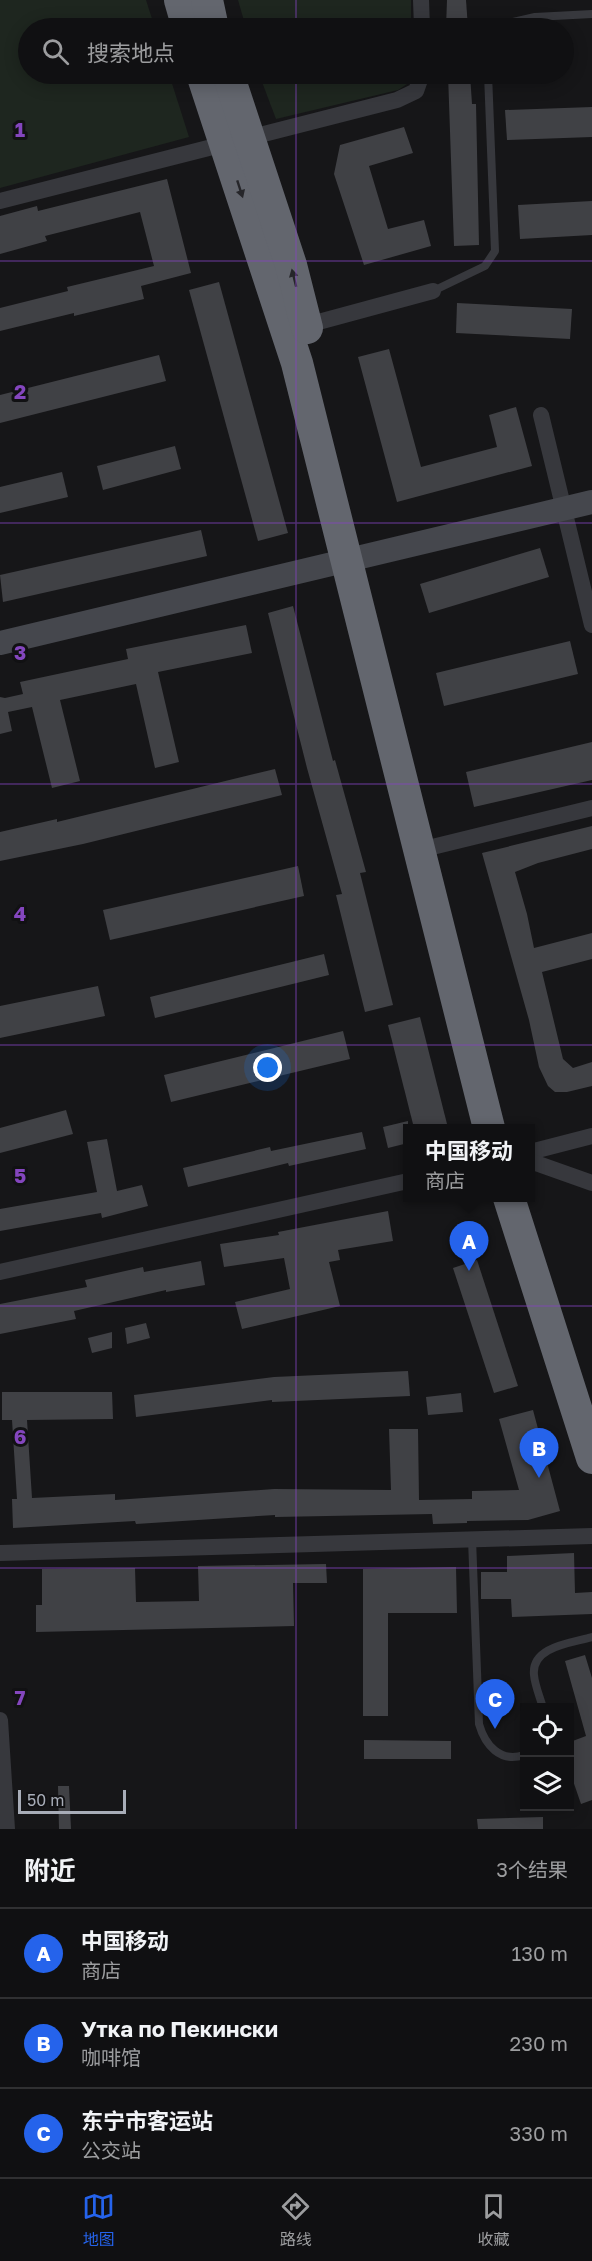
<!DOCTYPE html>
<html lang="zh">
<meta charset="utf-8">
<style>
body{margin:0;font-family:"Golos Text","Noto Sans SC",sans-serif;background:#19191b;color:#f1f3f6}
.controls{position:absolute;right:18px;bottom:18px;display:grid;overflow:hidden;border-radius:0px;box-shadow:0 3px 15px #0003}
.controls button{width:54px;height:54px;display:grid;place-items:center;padding:0;border:0;border-bottom:2px solid #303032;background:#101012;color:#f1f3f6;font:30px sans-serif}
.scale{position:absolute;left:18px;bottom:15px;width:108px;box-sizing:border-box;padding-left:6px;border:3px solid #a8adb8;border-top:0;font-size:16px;line-height:21px;white-space:nowrap;color:#a8adb8;-webkit-text-stroke:4px #111113;paint-order:stroke}
.you{position:absolute;left:268px;top:1068px;width:21px;height:21px;margin:-15px;border:4px solid #fff;border-radius:50%;background:#1a73e8;box-shadow:0 0 0 9px #1a73e833}
.badge{display:grid;place-items:center;width:39px;height:39px;border-radius:50%;background:#2563eb;color:#fff;font-size:20px;font-weight:700}
.pin{position:absolute;translate:-50% -50px;filter:drop-shadow(0 2px 3px #0008)}
.pin::after{content:'';position:absolute;top:32px;width:21px;height:18px;background:inherit;clip-path:polygon(0 0,100% 0,50% 100%)}
.popup{position:absolute;left:403px;top:1124px;width:132px;height:78px;box-sizing:border-box;display:grid;place-content:center;border-radius:0px;background:#101012;filter:drop-shadow(0 2px 4px #0005);font-size:20px;white-space:nowrap;color:#9c9d9f}
.popup b{font-size:22px;color:#f1f3f6}
.popup::after{content:'';position:absolute;left:50%;top:100%;margin-left:-12px;border:12px solid transparent;border-top-color:#101012}
.list{margin:0;padding:0;list-style:none}
h2{display:flex;justify-content:space-between;align-items:center;height:78px;margin:0;padding:0 24px;font-size:26px}
h2 small{font-size:20px;font-weight:400;color:#9c9d9f}
.list li{display:grid;grid-template-columns:39px 1fr auto;gap:18px;align-items:center;box-sizing:border-box;height:90px;padding:0 24px;border-top:2px solid #303032}
.list b{display:block;font-size:22px;white-space:nowrap}
.list p{margin:0;font-size:20px;white-space:nowrap;color:#9c9d9f}
.list em{font-size:20px;font-style:normal;color:#9c9d9f}
.icon{flex:none;width:33px;height:33px;fill:none;stroke:currentColor;stroke-width:2;stroke-linecap:round;stroke-linejoin:round}
.map{position:relative;flex:none;width:592px;height:1829px;overflow:hidden}
.search{position:absolute;background:#101012;box-shadow:0 3px 15px #0003;left:18px;right:18px;top:18px;height:66px;display:flex;align-items:center;gap:15px;box-sizing:border-box;padding:0 21px;border-radius:33px;color:#9c9d9f;font-size:22px}
.sheet{height:348px;background:#101012}
nav{display:flex;justify-content:space-around;align-items:center;box-sizing:border-box;height:84px;border-top:2px solid #303032;background:#101012;font-size:16px;color:#9c9d9f}
nav a{display:grid;justify-items:center;gap:3px}
nav .on{color:#2563eb}
.map>svg:first-child{display:block}
.green{fill:#1e261f}
.building{fill:#404145}
.lines{fill:none;stroke-linecap:round;stroke-linejoin:round}
.lane{stroke:#37383d;stroke-width:8}
.street{stroke:#37383d;stroke-width:16}
.secondary{stroke:#45474d;stroke-width:24}
.highway{stroke:#63666e;stroke-width:32}
.oneway{fill:#26262a}
.grid{fill:none;stroke:#8446be;stroke-width:1.5;stroke-opacity:0.55}
.grid-label{font-size:20px;text-anchor:middle;font-weight:bold;fill:#8446be;stroke:#111113;stroke-width:6;stroke-linejoin:round;paint-order:stroke}
</style>
<div class="map">
<svg width="592" height="1829" viewBox="0 0 592 1829">
<rect width="100%" height="100%" fill="#161618"/>
<g class="green">
<polygon points="0,0 146,0 155,28 28,28 28,74 169,74 189,137 0,188"/>
<polygon points="238,0 411,0 411,28 246,28"/>
<polygon points="259,74 411,74 407,84 398,90 276,119"/>
</g>
<g class="building">
<polygon points="447,0 466,0 468,28 446,28"/>
<polygon points="448,74 470,74 472,104 476,104 479,245 454,246"/>
<polygon points="592,107 592,137 507,140 505,110"/>
<polygon points="404,127 413,153 369,166 388,229 424,220 431,246 364,265 334,174 340,145"/>
<polygon points="167,179 191,273 141,286 144,299 74,316 74,313 0,331 0,308 68,291 67,287 154,266 140,212 45,236 47,241 0,254 0,216 37,206 38,211"/>
<polygon points="592,201 592,235 520,239 518,205"/>
<polygon points="219,282 288,533 258,541 189,290"/>
<polygon points="457,303 572,309 570,339 456,333"/>
<polygon points="389,349 421,467 497,447 489,415 516,407 532,466 397,502 358,357"/>
<polygon points="159,355 166,381 0,423 0,395"/>
<polygon points="175,446 181,469 103,490 97,466"/>
<polygon points="62,472 68,497 0,513 0,487"/>
<polygon points="201,530 207,556 3,602 0,575"/>
<polygon points="540,548 549,577 429,613 420,584"/>
<polygon points="293,606 333,761 335,760 366,872 360,873 393,1005 365,1012 336,895 342,894 307,768 268,613"/>
<polygon points="246,625 252,653 158,672 179,762 155,768 136,684 60,700 80,781 52,788 32,707 8,712 12,731 0,734 0,697 5,698 23,694 20,682 128,659 126,649"/>
<polygon points="570,641 578,674 444,706 436,673"/>
<polygon points="592,742 592,780 474,807 466,772"/>
<polygon points="275,769 282,795 83,844 0,861 0,832 57,819 57,822"/>
<polygon points="592,826 592,849 538,863 515,872 527,914 534,948 592,933 592,959 542,972 563,1059 573,1068 592,1062 592,1086 567,1092 555,1092 548,1086 539,1067 529,1020 482,853"/>
<polygon points="298,866 304,896 110,940 103,910"/>
<polygon points="324,954 329,975 155,1018 150,997"/>
<polygon points="98,986 105,1016 0,1038 0,1006"/>
<polygon points="420,1017 448,1128 414,1128 388,1025"/>
<polygon points="343,1031 350,1059 171,1102 164,1075"/>
<polygon points="66,1110 73,1134 0,1153 0,1128"/>
<polygon points="408,1121 408,1143 388,1148 383,1127"/>
<polygon points="362,1132 366,1149 289,1166 288,1163 188,1187 183,1168 270,1147 271,1151"/>
<polygon points="107,1139 117,1191 142,1185 148,1206 102,1218 101,1213 0,1231 0,1209 97,1192 87,1142"/>
<polygon points="388,1211 393,1241 338,1250 340,1260 329,1262 340,1306 242,1329 235,1302 290,1289 284,1258 224,1267 220,1244 279,1235 278,1232"/>
<polygon points="477,1260 518,1386 494,1393 453,1268"/>
<polygon points="201,1261 205,1285 166,1292 166,1290 74,1311 76,1319 0,1334 0,1304 87,1287 85,1280 143,1267 144,1272"/>
<polygon points="146,1323 150,1338 127,1344 125,1328"/>
<polygon points="112,1332 112,1348 92,1353 88,1338"/>
<polygon points="408,1371 410,1396 272,1402 272,1400 136,1417 134,1395 274,1377"/>
<polygon points="2,1392 112,1392 113,1419 27,1420 32,1498 115,1494 115,1500 274,1489 391,1490 389,1429 418,1429 419,1500 472,1499 472,1491 519,1490 499,1419 533,1410 560,1511 528,1520 467,1521 467,1523 433,1524 432,1514 275,1517 275,1515 136,1524 135,1521 13,1528 12,1499 17,1499 12,1420 2,1420"/>
<polygon points="461,1393 463,1412 428,1415 426,1397"/>
<polygon points="574,1553 575,1593 592,1592 592,1614 512,1617 511,1599 481,1599 481,1572 507,1572 507,1556"/>
<polygon points="326,1564 327,1583 293,1583 294,1626 36,1632 36,1605 42,1605 42,1569 135,1568 136,1602 199,1601 198,1566"/>
<polygon points="456,1567 457,1613 388,1613 388,1716 363,1716 363,1569"/>
<polygon points="585,1655 592,1678 592,1800 581,1804 570,1772 570,1742 586,1736 565,1661"/>
<polygon points="364,1740 451,1741 451,1759 364,1759"/>
<polygon points="58,1786 69,1786 71,1829 59,1829"/>
<polygon points="543,1817 543,1829 478,1829 477,1819"/>
</g>
<g class="lines">
<g class="lane">
<polyline points="487,28 535,17 592,14"/>
<polyline points="433,291 485,266 495,251 488,74"/>
<path d="M472,1539l7,185c6,21 21,39 45,31"/>
<path d="M543,1708c-3,-11 -8,-22 -9,-33 -3,-29 38,-32 58,-38"/>
</g>
<g class="street">
<polyline points="421,0 422,28"/>
<polyline points="0,201 397,100 416,91 422,74"/>
<polyline points="300,327 433,291"/>
<polyline points="541,415 592,625"/>
<polyline points="420,850 592,808"/>
<polyline points="530,1152 592,1136"/>
<polyline points="530,1161 592,1183"/>
<polyline points="0,1272 408,1181"/>
<polyline points="0,1553 592,1536"/>
<polyline points="0,1720 7,1829"/>
</g>
<polyline class="secondary" points="0,643 592,502"/>
<g class="highway">
<polyline points="180,0 188,28"/>
<polyline points="207,0 213,28"/>
<polyline points="202,74 297,363 489,1128"/>
<polyline points="228,74 291,265 307,328"/>
<polyline points="509,1198 592,1458"/>
</g>
</g>
<defs><path id="oneway-solid" d="M-6-.8H1V-3.2L6.5 0L1 3.2V.8H-6Z" transform="scale(1.5)"/></defs>
<g class="oneway">
<use href="#oneway-solid" transform="translate(240 189) rotate(72)"/>
<use href="#oneway-solid" transform="translate(294 278) rotate(-104)"/>
</g>
<path class="grid" d="M296,0v28M296,74v1755M0,261h592M0,523h592M0,784h592M0,1045h592M0,1306h592M0,1568h592"/>
<g class="grid-label">
<text x="20" y="137">1</text>
<text x="20" y="399">2</text>
<text x="20" y="660">3</text>
<text x="20" y="921">4</text>
<text x="20" y="1183">5</text>
<text x="20" y="1444">6</text>
<text x="20" y="1705">7</text>
</g>
</svg>
<div class="controls">
<button><svg class="icon" aria-label="locate" viewBox="0 0 24 24"><circle cx="12" cy="12" r="6"/><path d="M12 2v4M12 18v4M2 12h4M18 12h4"/></svg></button>
<button><svg class="icon" aria-label="layers" viewBox="0 0 24 24"><path d="M12 4l9 5-9 5-9-5zM3 14l9 5 9-5"/></svg></button>
</div>
<div class="scale">50 m</div>
<div class="you"></div>
<div class="pin badge" style="left:469px;top:1271px">A</div>
<div class="popup"><b>中国移动</b>商店</div>
<div class="pin badge" style="left:539px;top:1478px">B</div>
<div class="pin badge" style="left:495px;top:1729px">C</div>
<div class="search"><svg class="icon" aria-label="search" viewBox="0 0 24 24"><circle cx="10" cy="10" r="6"/><path d="M15 15l6 6"/></svg>搜索地点</div>
</div>
<section class="sheet">
<h2>附近<small>3个结果</small></h2>
<ul class="list">
<li><span class="badge">A</span><div><b>中国移动</b><p>商店</p></div><em>130 m</em></li>
<li><span class="badge">B</span><div><b>Утка по Пекински</b><p>咖啡馆</p></div><em>230 m</em></li>
<li><span class="badge">C</span><div><b>东宁市客运站</b><p>公交站</p></div><em>330 m</em></li>
</ul>
</section>
<nav>
<a class="on"><svg class="icon" aria-label="map" viewBox="0 0 24 24"><path d="M3 6l6-2 6 2 6-2v14l-6 2-6-2-6 2zM9 4v14M15 6v14"/></svg>地图</a>
<a><svg class="icon" aria-label="directions" viewBox="0 0 24 24"><path d="M12 3l9 9-9 9-9-9zM9 14v-3h6M13 9l2 2-2 2"/></svg>路线</a>
<a><svg class="icon" aria-label="saved" viewBox="0 0 24 24"><path d="M7 4h10v16l-5-4-5 4z"/></svg>收藏</a>
</nav>
